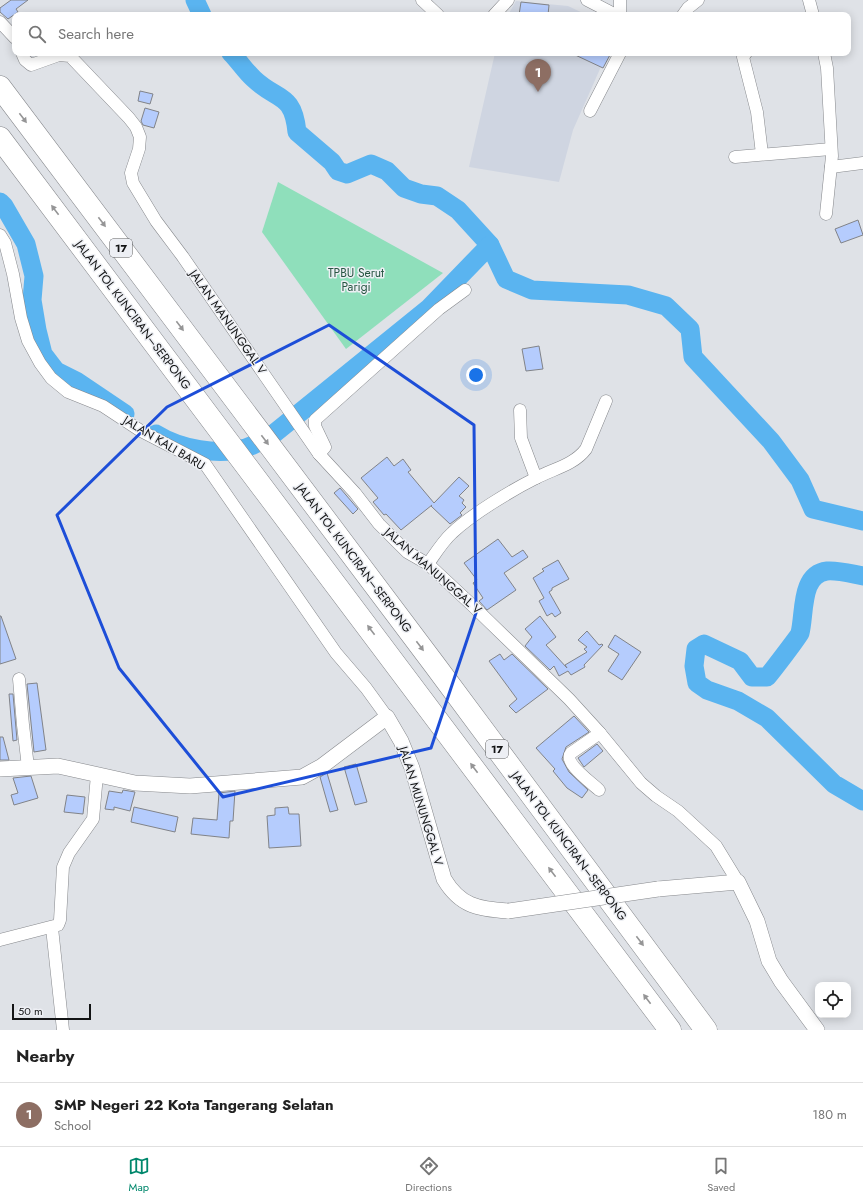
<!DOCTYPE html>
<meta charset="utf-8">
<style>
body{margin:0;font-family:Jost,sans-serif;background:#f6f6f6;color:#222}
.controls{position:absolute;right:12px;bottom:12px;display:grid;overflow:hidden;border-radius:8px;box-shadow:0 2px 10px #0003}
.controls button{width:36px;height:36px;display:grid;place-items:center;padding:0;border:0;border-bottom:1px solid #e0e0e0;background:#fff;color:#222;font:20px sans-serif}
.scale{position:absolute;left:12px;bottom:10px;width:79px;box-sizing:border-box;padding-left:4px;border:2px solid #131415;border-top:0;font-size:11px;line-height:14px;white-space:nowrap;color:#131415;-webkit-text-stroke:3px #edeff4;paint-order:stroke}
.you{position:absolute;left:476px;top:375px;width:14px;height:14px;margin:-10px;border:3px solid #fff;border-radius:50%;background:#1a73e8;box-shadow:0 0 0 6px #1a73e833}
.badge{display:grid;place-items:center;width:26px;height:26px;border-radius:50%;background:#00876c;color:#fff;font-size:13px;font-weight:700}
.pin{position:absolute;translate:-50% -33px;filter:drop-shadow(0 1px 2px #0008)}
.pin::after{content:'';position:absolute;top:21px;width:14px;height:12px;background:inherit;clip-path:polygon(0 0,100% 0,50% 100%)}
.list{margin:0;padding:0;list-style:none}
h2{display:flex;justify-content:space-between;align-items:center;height:52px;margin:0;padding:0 16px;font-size:17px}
h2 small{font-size:13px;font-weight:400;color:#767676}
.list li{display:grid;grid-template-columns:26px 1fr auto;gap:12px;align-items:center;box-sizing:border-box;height:64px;padding:0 16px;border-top:1px solid #e0e0e0}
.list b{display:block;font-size:15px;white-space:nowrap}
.list p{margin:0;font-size:13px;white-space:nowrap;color:#767676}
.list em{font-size:13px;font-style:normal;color:#767676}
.icon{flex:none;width:22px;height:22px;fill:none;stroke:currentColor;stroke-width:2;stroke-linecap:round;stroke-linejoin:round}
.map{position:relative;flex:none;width:863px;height:1030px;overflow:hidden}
.search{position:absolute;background:#fff;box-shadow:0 2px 10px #0003;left:12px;right:12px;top:12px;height:44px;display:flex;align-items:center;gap:10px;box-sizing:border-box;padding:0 14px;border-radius:8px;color:#767676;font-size:15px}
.sheet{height:116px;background:#fff}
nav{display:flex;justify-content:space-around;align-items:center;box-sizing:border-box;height:56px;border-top:1px solid #e0e0e0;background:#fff;font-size:11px;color:#767676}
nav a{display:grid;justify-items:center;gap:2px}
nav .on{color:#00876c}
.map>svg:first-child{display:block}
.built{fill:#cfd5e1}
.green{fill:#8fdfbb}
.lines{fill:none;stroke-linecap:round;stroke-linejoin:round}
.river{stroke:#5ab4f0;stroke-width:19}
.building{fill:#b5ccfd;stroke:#818388}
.minor-casing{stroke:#86888c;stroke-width:13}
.tertiary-casing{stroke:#86888c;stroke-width:16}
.motorway-casing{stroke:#86888c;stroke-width:23}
.minor{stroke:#fff;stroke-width:12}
.tertiary{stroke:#fff;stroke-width:15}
.motorway{stroke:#fff;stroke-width:22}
.tertiary-bridge-casing{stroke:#86888c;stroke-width:16;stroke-linecap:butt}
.tertiary-bridge{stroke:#fff;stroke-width:15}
.oneway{fill:#959596}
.marked{fill:none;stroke:#1d4ed8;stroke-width:3;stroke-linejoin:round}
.labels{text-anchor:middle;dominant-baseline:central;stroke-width:3;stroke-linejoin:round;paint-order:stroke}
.shield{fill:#edeff4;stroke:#545658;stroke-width:1}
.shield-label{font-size:11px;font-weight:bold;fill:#131415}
.park-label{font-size:12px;fill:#285643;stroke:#edeff4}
.street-label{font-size:12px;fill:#131415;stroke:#edeff4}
</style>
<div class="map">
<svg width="863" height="1030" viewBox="0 0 863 1030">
<rect width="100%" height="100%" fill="#dfe2e7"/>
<g class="built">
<polygon points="516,1 568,6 587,15 508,15"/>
<polygon points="495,53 607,53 573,130 559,182 469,167"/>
</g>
<polygon class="green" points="278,182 443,273 346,349 262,232"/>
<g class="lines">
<g class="river">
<polyline points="195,0 202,15"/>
<path d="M231,53c8,8 14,18 23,26 23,22 39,13 43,53l35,30 6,9 9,3 24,-10 16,7 17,17 17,6 16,2 21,14 32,35"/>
<polyline points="0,202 4,206 26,244 34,276 32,300 37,330 43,354 56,371 76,381 125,414"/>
<path d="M156,434c24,15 62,22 90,14 8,-3 17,-8 25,-12l157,-127 62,-64 16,34 26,11 96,5 38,11 24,23 3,28 78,84 29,39 13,29 50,12"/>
<path d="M863,576c-11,-2 -25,-6 -36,-5 -27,3 -22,43 -27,62 -1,3 -30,41 -33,44h-15l-12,-16 -36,-17 -8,5 -2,17 3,17 10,7 31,11 29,17 67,66 29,17"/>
</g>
</g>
<g class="building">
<polygon points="11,0 28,0 16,9 18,12 8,19 0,12 0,8"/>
<polygon points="521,2 549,5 548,15 519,15"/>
<polygon points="571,53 611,53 603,68"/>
<polygon points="140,91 153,94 150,104 138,101"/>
<polygon points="145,108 159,112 154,128 143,125 141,121"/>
<polygon points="858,220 863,235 841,243 835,229"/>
<polygon points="539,346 543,369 526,371 522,349"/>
<polygon points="387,457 394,466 403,459 411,470 408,472 434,503 459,477 469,486 459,496 464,500 462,503 466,507 460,513 462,515 450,524 431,506 432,505 401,530 386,514 384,515 373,502 378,498 361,478"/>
<polygon points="340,488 358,509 353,514 334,493"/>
<polygon points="498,539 512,557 523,550 528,557 504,573 516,590 487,610 479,601 483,598 473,583 477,580 464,563"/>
<polygon points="558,560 569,579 552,588 552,590 549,592 561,613 555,617 552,613 547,616 539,601 544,598 533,578 544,571 542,569"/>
<polygon points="0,616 1,616 16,659 0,664"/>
<polygon points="540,616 556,637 546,645 567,668 565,665 587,652 584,649 587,647 578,640 587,631 599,645 602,644 603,645 584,665 585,667 571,675 568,671 559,676 554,666 550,670 525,646 532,637 525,629"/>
<polygon points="615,635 641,652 622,680 608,671 619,654 608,647"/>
<polygon points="500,654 504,660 512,654 548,689 516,713 509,706 517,699 489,661"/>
<polygon points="37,683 46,750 34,752 27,684"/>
<polygon points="9,694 13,694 17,740 13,741"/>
<polygon points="574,716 589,732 566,747 562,759 569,772 588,790 582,798 567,788 553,771 555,769 536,748"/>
<polygon points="0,737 3,737 9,760 0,760"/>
<polygon points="597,744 603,751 584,767 578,758"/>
<polygon points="356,764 367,802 355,805 344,767"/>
<polygon points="327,773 338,810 330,812 320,777"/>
<polygon points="31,776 38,798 14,805 11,795 18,793 13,778"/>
<polygon points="123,790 135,792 130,811 114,807 114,810 105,809 109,791 122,793"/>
<polygon points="235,791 233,821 230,821 229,838 191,834 193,818 217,820 219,793"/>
<polygon points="67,795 85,797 83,814 64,812"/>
<polygon points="134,807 178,817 175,832 131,822"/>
<polygon points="288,807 289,814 299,814 301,846 269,848 267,816 275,815 275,808"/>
</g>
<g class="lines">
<g class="minor-casing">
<g id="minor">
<polyline points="422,0 438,15"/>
<polyline points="587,0 616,15"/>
<polyline points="809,0 813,15"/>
<polyline points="494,15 508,0"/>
<polyline points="620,15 620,0"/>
<polyline points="683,15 688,8 698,0"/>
<polyline points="0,22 15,38"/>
<polyline points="22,53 25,60 31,65 59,55 70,56 129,118 136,127 140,137 139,149 131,173 133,183 156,221 183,257 319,454 355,493 379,524 407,552 428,564 473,606 569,699 600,733 641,783 656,796 678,811 716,846 738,882"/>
<polyline points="746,53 743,57 757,112 762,154"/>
<polyline points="824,53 827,68 832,156 826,214"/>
<polyline points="590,111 620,53"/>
<polyline points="735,157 831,149"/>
<polyline points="831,167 863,163"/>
<polyline points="0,235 5,243 13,274 21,318 28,341 40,363 51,378 68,392 103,406 141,431 205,464 336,653 366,688 387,717"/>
<polyline points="520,410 521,438 536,478"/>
<polyline points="319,454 325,447 315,426 315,420 439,309 465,290"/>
<path d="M428,564c7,-10 15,-23 24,-31 20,-19 60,-43 84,-55 17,-9 38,-13 50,-29l20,-48"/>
<polyline points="19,679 23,725 28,767"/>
<path d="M599,790c-7,-7 -36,-27 -28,-37l29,-20"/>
<polyline points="52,928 63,1030"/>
<polyline points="0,940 58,925 60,920 63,867 69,853 93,819 97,775"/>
</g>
</g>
<g class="tertiary-casing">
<g id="tertiary">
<path d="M0,769l58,-3 77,17 55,3 112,-9 20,-11 65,-49 14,24 11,27 32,111c16,27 34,30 64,32"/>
<polyline points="658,889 738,882 757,921 769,961 781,981 817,1030"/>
</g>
</g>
<g class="motorway-casing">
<g id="motorway">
<polyline points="0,87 434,664 706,1030"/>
<polyline points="0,138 670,1030"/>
</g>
</g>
<use href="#minor" class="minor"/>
<use href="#tertiary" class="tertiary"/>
<use href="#motorway" class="motorway"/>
<g class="tertiary-bridge-casing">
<polyline id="tertiary-bridge" points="508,911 658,889"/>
</g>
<use href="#tertiary-bridge" class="tertiary-bridge"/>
</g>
<defs><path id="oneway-solid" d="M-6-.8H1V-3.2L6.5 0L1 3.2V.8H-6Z"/></defs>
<g class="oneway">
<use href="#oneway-solid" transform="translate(23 118) rotate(53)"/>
<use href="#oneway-solid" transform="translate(55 210) rotate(-127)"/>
<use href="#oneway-solid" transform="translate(102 222) rotate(53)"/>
<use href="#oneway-solid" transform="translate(180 326) rotate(53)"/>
<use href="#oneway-solid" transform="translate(265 440) rotate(53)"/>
<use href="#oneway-solid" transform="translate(371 630) rotate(-127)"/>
<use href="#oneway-solid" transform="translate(420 646) rotate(53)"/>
<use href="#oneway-solid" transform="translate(474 768) rotate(-127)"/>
<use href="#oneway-solid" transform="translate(552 872) rotate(-127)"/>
<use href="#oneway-solid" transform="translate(640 941) rotate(53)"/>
<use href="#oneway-solid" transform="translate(647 999) rotate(-127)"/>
</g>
<path class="marked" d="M329,325l145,100 2,188 -45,135 -208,49 -104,-129 -62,-153 110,-108z"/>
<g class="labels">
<g class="shield">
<rect x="110" y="239" width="22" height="18" rx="3"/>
<rect x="486" y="740" width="22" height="18" rx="3"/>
</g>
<g class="shield-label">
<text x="121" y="248">17</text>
<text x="497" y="749">17</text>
</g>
<g class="park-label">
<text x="356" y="273">TPBU Serut<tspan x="356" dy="14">Parigi</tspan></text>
</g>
<g class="street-label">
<text transform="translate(133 315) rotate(53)">JALAN TOL KUNCIRAN–SERPONG</text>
<text transform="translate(228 322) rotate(55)">JALAN MANUNGGAL V</text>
<text transform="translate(164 443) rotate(31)">JALAN KALI BARU</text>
<text transform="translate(354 558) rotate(53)">JALAN TOL KUNCIRAN–SERPONG</text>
<text transform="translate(433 571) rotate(41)">JALAN MANUNGGAL V</text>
<text transform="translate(421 806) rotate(73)">JALAN MUNUNGGAL V</text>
<text transform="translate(569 846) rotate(53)">JALAN TOL KUNCIRAN–SERPONG</text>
</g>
</g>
</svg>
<div class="controls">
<button><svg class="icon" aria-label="locate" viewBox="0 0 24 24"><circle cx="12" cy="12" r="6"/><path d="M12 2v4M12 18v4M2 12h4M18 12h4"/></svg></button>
</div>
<div class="scale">50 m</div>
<div class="you"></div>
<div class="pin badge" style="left:538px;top:92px;background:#8d6e63">1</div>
<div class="search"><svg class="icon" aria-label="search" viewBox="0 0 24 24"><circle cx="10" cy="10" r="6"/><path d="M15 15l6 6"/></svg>Search here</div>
</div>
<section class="sheet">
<h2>Nearby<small></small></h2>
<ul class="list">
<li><span class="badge" style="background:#8d6e63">1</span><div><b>SMP Negeri 22 Kota Tangerang Selatan</b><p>School</p></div><em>180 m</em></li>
</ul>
</section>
<nav>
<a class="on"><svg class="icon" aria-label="map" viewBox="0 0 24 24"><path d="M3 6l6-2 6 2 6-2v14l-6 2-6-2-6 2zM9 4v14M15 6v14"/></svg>Map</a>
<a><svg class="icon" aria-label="directions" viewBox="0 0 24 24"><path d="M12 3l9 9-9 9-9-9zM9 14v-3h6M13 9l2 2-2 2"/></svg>Directions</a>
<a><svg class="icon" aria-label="saved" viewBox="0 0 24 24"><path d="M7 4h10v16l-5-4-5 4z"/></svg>Saved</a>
</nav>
